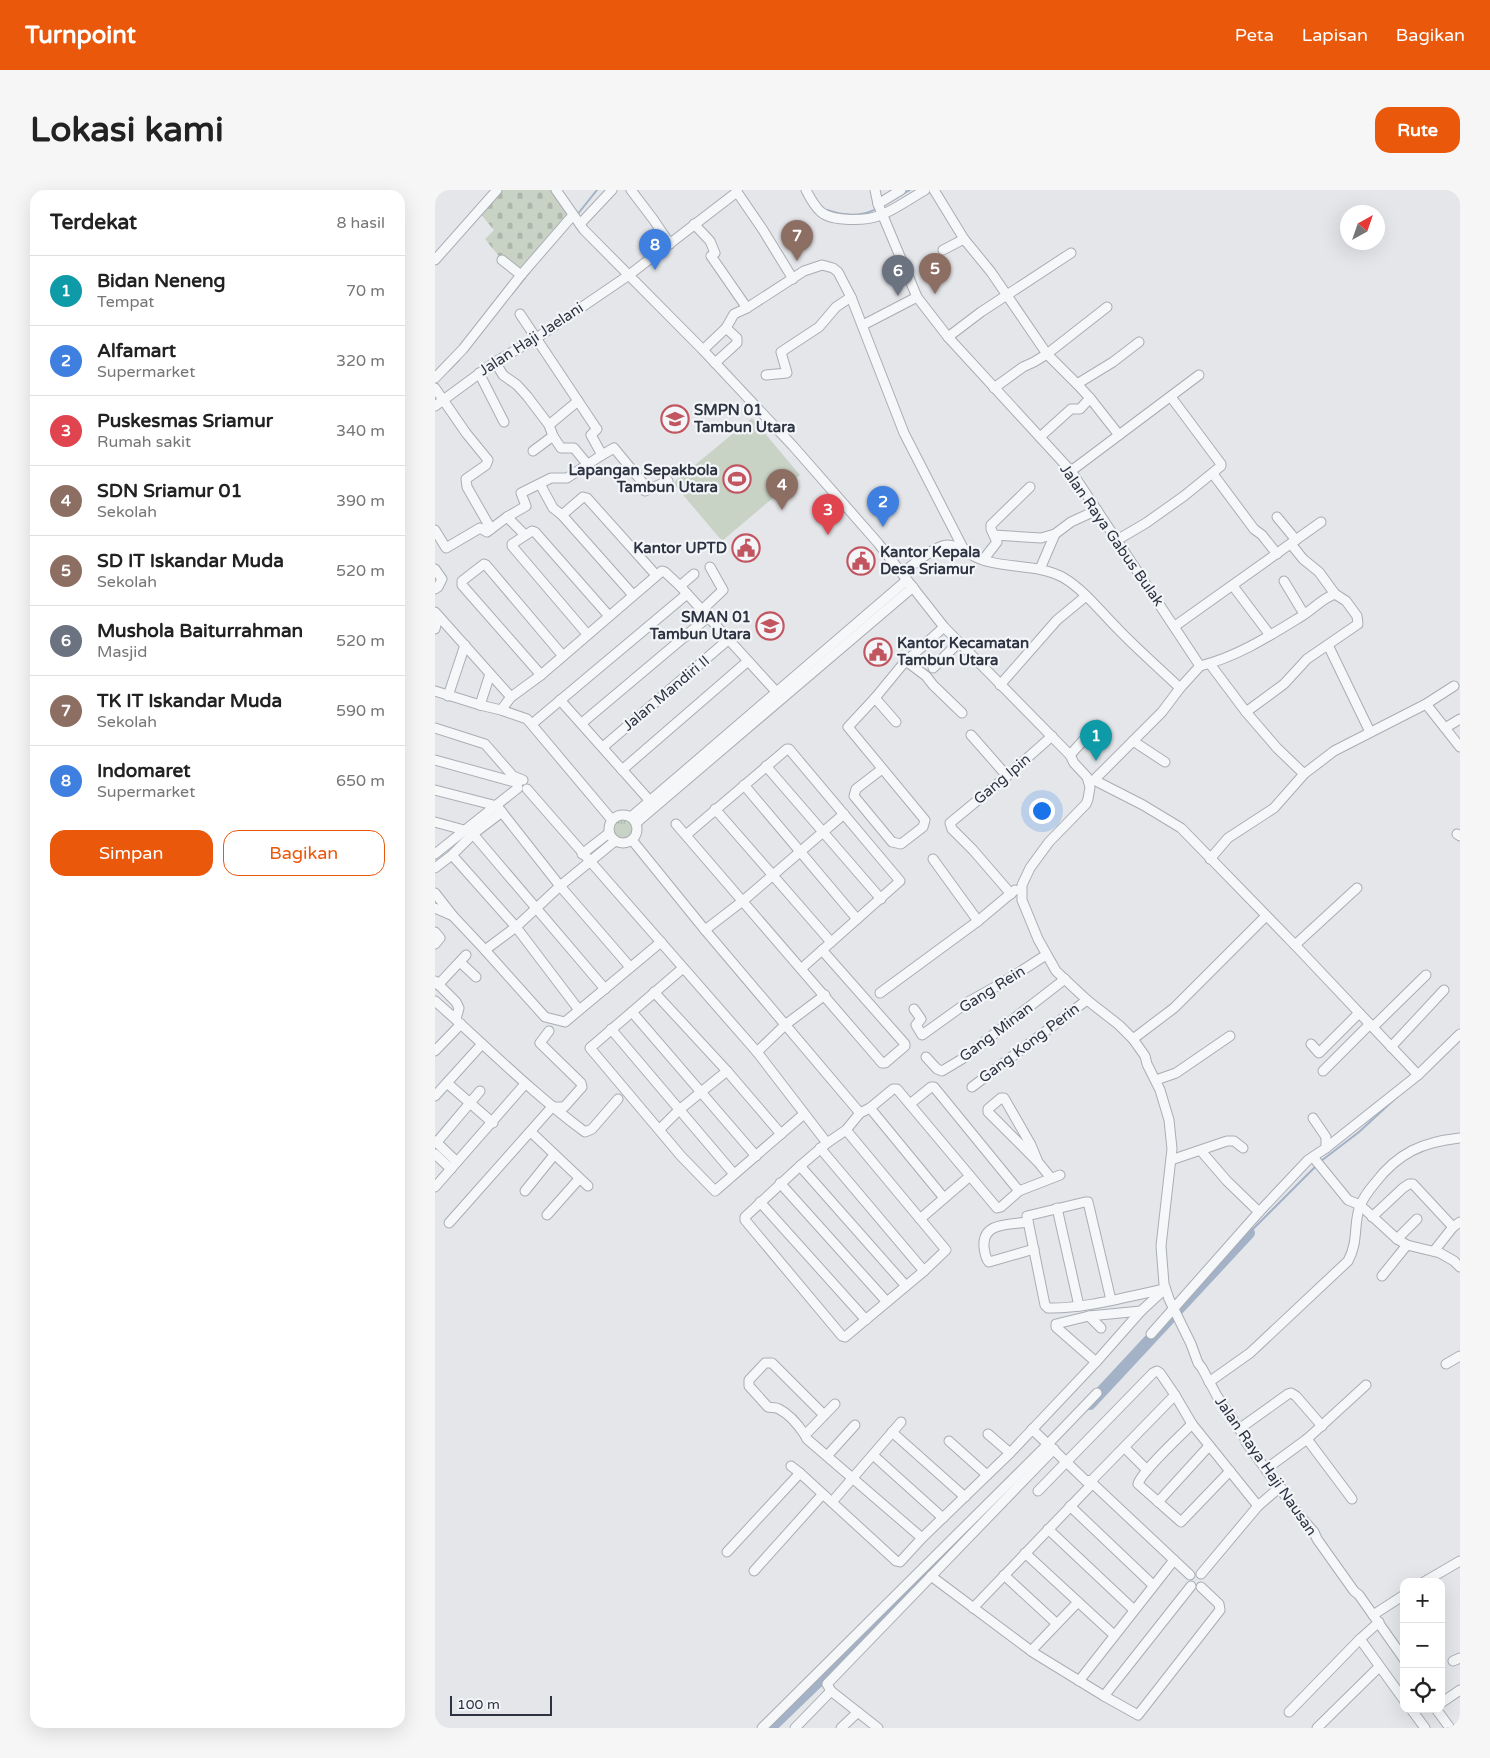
<!DOCTYPE html>
<html lang="id">
<meta charset="utf-8">
<style>
body{margin:0;font-family:"Varela Round",sans-serif;background:#f6f6f6;color:#222}
.controls{position:absolute;right:15px;bottom:15px;display:grid;overflow:hidden;border-radius:10px;box-shadow:0 5px 20px #0002}
.controls button{width:45px;height:45px;display:grid;place-items:center;padding:0;border:0;border-bottom:1px solid #e0e0e0;background:#fff;color:#222;font:25px sans-serif}
.compass{position:absolute;left:905px;top:15px;width:45px;height:45px;border-radius:50%;background:#fff;box-shadow:0 5px 20px #0002;rotate:40deg}
.scale{position:absolute;left:15px;bottom:12px;width:102px;box-sizing:border-box;padding-left:5px;border:2px solid #2d3341;border-top:0;font-size:14px;line-height:18px;white-space:nowrap;color:#2d3341;-webkit-text-stroke:4px #f3f5f8;paint-order:stroke}
.you{position:absolute;left:606px;top:620px;width:18px;height:18px;margin:-12px;border:4px solid #fff;border-radius:50%;background:#1a73e8;box-shadow:0 0 0 8px #1a73e833}
.badge{display:grid;place-items:center;width:32px;height:32px;border-radius:50%;background:#ea580c;color:#fff;font-size:16px;font-weight:700}
.pin{position:absolute;translate:-50% -41px;filter:drop-shadow(0 1px 2px #0008)}
.pin::after{content:'';position:absolute;top:26px;width:18px;height:15px;background:inherit;clip-path:polygon(0 0,100% 0,50% 100%)}
.list{margin:0;padding:0;list-style:none}
h2{display:flex;justify-content:space-between;align-items:center;height:65px;margin:0;padding:0 20px;font-size:21px}
h2 small{font-size:16px;font-weight:400;color:#767676}
.list li{display:grid;grid-template-columns:32px 1fr auto;gap:15px;align-items:center;box-sizing:border-box;height:70px;padding:0 20px;border-top:1px solid #e0e0e0}
.list b{display:block;font-size:19px;white-space:nowrap}
.list p{margin:0;font-size:16px;white-space:nowrap;color:#767676}
.list em{font-size:16px;font-style:normal;color:#767676}
.actions{display:flex;gap:10px;padding:15px 20px}
.actions a{flex:1;padding:11px 0;border:1px solid #ea580c;border-radius:15px;text-align:center;font-size:18px;color:#ea580c}
.actions .main{background:#ea580c;color:#fff}
.icon{flex:none;width:28px;height:28px;fill:none;stroke:currentColor;stroke-width:2;stroke-linecap:round;stroke-linejoin:round}
.map{position:relative;flex:none;width:1025px;height:1538px;overflow:hidden;border-radius:15px}
header{display:flex;align-items:center;gap:30px;box-sizing:border-box;height:70px;padding:0 25px;background:#ea580c;color:#fff}
header strong{font-size:24px}
nav{display:flex;gap:28px;margin-inline-start:auto;font-size:18px}
.intro{display:flex;align-items:center;justify-content:space-between;box-sizing:border-box;height:120px;padding:0 30px}
h1{margin:0;font-size:35px}
.button{padding:12px 22px;border-radius:15px;background:#ea580c;color:#fff;font-size:18px;font-weight:700}
main{display:flex;gap:30px;padding:0 30px}
aside{flex:1;background:#fff;border-radius:15px;box-shadow:0 5px 20px #0002}
.map>svg:first-child{display:block}
.grass{fill:url(#grass-tufts)}
.cemetery{fill:url(#cemetery-stones)}
.pitch{fill:#c8d3c6}
.lines{fill:none;stroke-linecap:round;stroke-linejoin:round}
.stream{stroke:#a3b2c6;stroke-width:2}
.river{stroke:#a3b2c6;stroke-width:12}
.minor-casing{stroke:#a9adb4;stroke-width:11}
.minor{stroke:#f6f7f9;stroke-width:9}
.labels{text-anchor:middle;dominant-baseline:central;stroke-width:4.5;stroke-linejoin:round;paint-order:stroke}
.street-label{font-size:15px;fill:#2d3341;stroke:#f3f5f8}
.poi-label{font-size:15px;font-weight:bold;fill:#2d3341;stroke:#f3f5f8;text-anchor:start}
</style>
<header>
<strong>Turnpoint</strong>
<nav><a>Peta</a><a>Lapisan</a><a>Bagikan</a></nav>
</header>
<div class="intro"><h1>Lokasi kami</h1><a class="button">Rute</a></div>
<main>
<aside>
<h2>Terdekat<small>8 hasil</small></h2>
<ul class="list">
<li><span class="badge" style="background:#0f9aa8">1</span><div><b>Bidan Neneng</b><p>Tempat</p></div><em>70 m</em></li>
<li><span class="badge" style="background:#3f7fe0">2</span><div><b>Alfamart</b><p>Supermarket</p></div><em>320 m</em></li>
<li><span class="badge" style="background:#e0444e">3</span><div><b>Puskesmas Sriamur</b><p>Rumah sakit</p></div><em>340 m</em></li>
<li><span class="badge" style="background:#8d6e63">4</span><div><b>SDN Sriamur 01</b><p>Sekolah</p></div><em>390 m</em></li>
<li><span class="badge" style="background:#8d6e63">5</span><div><b>SD IT Iskandar Muda</b><p>Sekolah</p></div><em>520 m</em></li>
<li><span class="badge" style="background:#6b7280">6</span><div><b>Mushola Baiturrahman</b><p>Masjid</p></div><em>520 m</em></li>
<li><span class="badge" style="background:#8d6e63">7</span><div><b>TK IT Iskandar Muda</b><p>Sekolah</p></div><em>590 m</em></li>
<li><span class="badge" style="background:#3f7fe0">8</span><div><b>Indomaret</b><p>Supermarket</p></div><em>650 m</em></li>
</ul>
<div class="actions"><a class="main">Simpan</a><a>Bagikan</a></div>
</aside>
<div class="map">
<svg width="1025" height="1538" viewBox="0 0 1025 1538">
<defs>
<pattern id="grass-tufts" width="24" height="20" patternUnits="userSpaceOnUse" patternTransform="scale(1.25)"><rect width="24" height="20" fill="#c8d3c6"/><path d="M3 7l-1-3M5 7V3M7 7l1-3M15 17l-1-3M17 17v-4M19 17l1-3" fill="none" stroke="#acb6ab"/></pattern>
<pattern id="cemetery-stones" width="16" height="16" patternUnits="userSpaceOnUse" patternTransform="scale(1.25)"><rect width="16" height="16" fill="#c8d3c6"/><path d="M2 7V4a2 2 0 0 1 4 0v3zM10 15v-3a2 2 0 0 1 4 0v3z" fill="#acb6ab"/></pattern>
</defs>
<rect width="100%" height="100%" fill="#e4e6ea"/>
<g class="grass">
<path d="M190,625c21,6 12,35 -10,26l-25,21 -8,-8 27,-21v-9l6,-8z"/>
<polygon points="612,1258 392,1483 335,1538 327,1538"/>
</g>
<polygon class="cemetery" points="62,0 121,0 138,25 86,85 67,70 50,49 59,40 43,21"/>
<polygon class="pitch" points="317,228 365,285 287,351 238,293"/>
<g class="lines">
<g class="stream">
<polyline points="466,5 475,0"/>
<path d="M392,20c17,6 35,7 51,-2"/>
<polyline points="142,25 162,0"/>
<polyline points="77,104 101,74"/>
<polyline points="13,181 24,170"/>
<polyline points="886,971 924,942 963,906"/>
<polyline points="814,1043 881,976"/>
</g>
<g class="river">
<polyline points="655,1214 814,1043"/>
<polyline points="335,1538 392,1483 526,1347"/>
</g>
<g class="minor-casing">
<g id="minor">
<polyline points="121,0 149,40 268,160 358,256 443,353 509,437 635,565 639,573 652,587 655,597 653,609 651,614 614,652 595,678 587,695 587,710 603,749 621,781 652,810 684,835 698,849 710,866 712,874 725,900 734,930 737,959 726,1056 729,1094 734,1109 756,1154 763,1173 767,1178 782,1206 809,1246 811,1252 837,1288 848,1300 849,1304 864,1325 879,1342 882,1349 919,1401 924,1405 969,1469"/>
<polyline points="196,0 218,29 235,54"/>
<path d="M371,0c4,8 8,16 15,22 12,10 46,9 60,3 15,-6 30,-17 44,-25"/>
<polyline points="440,0 443,14 482,107 513,147 636,281 765,476 745,498 727,522 659,590 654,592"/>
<polyline points="499,0 529,49 556,82 612,164 642,194 678,172 704,152"/>
<polyline points="302,2 328,40 358,89"/>
<polyline points="443,14 466,0"/>
<polyline points="145,34 177,0"/>
<polyline points="259,34 275,51 280,63 276,66 312,118"/>
<polyline points="508,60 529,49"/>
<polyline points="0,70 62,0"/>
<polyline points="67,70 86,85"/>
<polyline points="85,124 161,238 162,239 156,245 167,265 179,258 208,293 210,301 233,291"/>
<polyline points="428,135 482,107"/>
<polyline points="513,147 546,122 636,63"/>
<path d="M268,160l23,-22 8,-14 13,-6 57,-37 18,-6 11,3 5,4 13,25 53,136 59,115c25,25 71,12 101,30 20,12 36,33 53,50 20,21 42,40 63,60"/>
<polyline points="60,172 68,185 82,195 92,206 114,235 118,246 126,258 139,258 153,275"/>
<polyline points="280,173 302,153 302,148 291,138"/>
<polyline points="44,183 69,232"/>
<polyline points="331,185 352,183 346,162 384,137 401,117 416,107"/>
<polyline points="0,188 28,159 86,85 138,25"/>
<polyline points="642,194 655,208 684,245"/>
<polyline points="0,198 31,243 53,270 51,275 31,289 32,297 56,339"/>
<polyline points="559,198 588,177 599,172 612,164 672,117"/>
<polyline points="0,216 60,172 100,149 194,85 302,2 302,0"/>
<polyline points="114,235 143,211"/>
<polyline points="605,247 636,219 645,219 655,208"/>
<polyline points="98,261 118,246"/>
<polyline points="636,281 764,185"/>
<polyline points="778,284 819,339 827,345 842,364"/>
<polyline points="105,294 118,318 127,325"/>
<polyline points="72,327 91,316 86,303 116,288 132,288 167,265"/>
<polyline points="842,327 861,350"/>
<polyline points="0,340 11,358 45,338 52,342 72,327 90,345"/>
<polyline points="559,345 606,348 620,344 636,332 662,320"/>
<polyline points="682,350 711,333 749,306 786,276 786,274 736,207"/>
<polyline points="548,370 562,352 556,339 556,335 595,297"/>
<polyline points="0,379 7,389 3,397 0,399"/>
<polyline points="605,379 620,344"/>
<path d="M467,383c11,-8 32,-27 45,-28 5,0 11,2 16,3"/>
<polyline points="849,391 869,424"/>
<polyline points="245,396 259,384"/>
<polyline points="798,396 835,445"/>
<polyline points="198,405 127,325 148,307 152,308 221,385"/>
<polyline points="267,420 288,400 275,377"/>
<polyline points="0,422 76,507"/>
<polyline points="740,436 886,332"/>
<polyline points="0,439 3,427"/>
<polyline points="152,444 77,356 77,354 97,341 100,342 174,426"/>
<polyline points="893,455 935,542"/>
<polyline points="471,471 491,486 498,495 527,523"/>
<polyline points="775,474 811,522 842,558 869,584"/>
<path d="M765,476c37,-9 71,-31 102,-50 11,-7 21,-18 33,-22"/>
<polyline points="498,478 524,452"/>
<polyline points="106,485 27,395 27,391 49,374 51,375 128,466"/>
<polyline points="565,495 622,430 651,406"/>
<polyline points="0,501 45,515 66,520 92,529 177,630"/>
<polyline points="13,506 30,455"/>
<polyline points="440,508 461,532"/>
<polyline points="125,510 215,611"/>
<polyline points="991,514 1025,557"/>
<polyline points="45,515 55,484"/>
<polyline points="66,520 76,507 106,485 227,381 230,382 245,396 346,507"/>
<polyline points="811,522 849,494 872,469 923,434 922,426 911,411 900,404 884,382 868,369 856,354"/>
<polyline points="147,533 273,427"/>
<polyline points="97,534 252,404"/>
<polyline points="0,538 50,554 78,586 88,590"/>
<polyline points="1010,538 1025,529"/>
<polyline points="536,545 572,586"/>
<polyline points="698,551 730,572"/>
<polyline points="168,557 294,449"/>
<polyline points="635,565 662,535"/>
<polyline points="0,570 83,593"/>
<polyline points="331,576 446,709"/>
<polyline points="447,579 421,599 419,606 457,652 466,654 488,637 490,630 413,537 440,508 468,474 509,437"/>
<polyline points="187,580 313,471"/>
<polyline points="659,590 708,615 746,638 860,755 983,885"/>
<polyline points="309,595 422,729"/>
<polyline points="92,599 322,862 392,953"/>
<polyline points="0,600 62,616"/>
<polyline points="62,616 125,696 195,777"/>
<polyline points="280,619 396,752"/>
<circle cx="188" cy="639" r="14"/>
<polyline points="196,627 472,390"/>
<polyline points="0,632 29,640"/>
<polyline points="201,633 478,397"/>
<polyline points="241,634 447,873 450,873 470,856 470,854 387,760"/>
<polyline points="38,644 170,799"/>
<polyline points="1022,644 1025,646"/>
<polyline points="251,645 352,559 354,559 465,691 367,778"/>
<polyline points="197,650 270,740 425,923"/>
<polyline points="0,664 83,598"/>
<polyline points="147,664 174,643"/>
<polyline points="17,665 81,737 144,820"/>
<polyline points="498,669 543,731 580,700"/>
<polyline points="775,669 793,648 839,618 869,584 899,561 991,514 1019,496"/>
<polyline points="0,678 17,665 38,644 67,622"/>
<polyline points="0,703 18,726 50,760 110,827 130,832 226,752"/>
<polyline points="576,704 538,660 517,639 515,633 572,586 617,546"/>
<polyline points="0,718 18,726"/>
<polyline points="270,740 309,710 409,624"/>
<polyline points="0,742 5,748 0,754"/>
<polyline points="860,755 922,698"/>
<polyline points="50,760 81,737 125,696 180,651"/>
<polyline points="25,772 41,787"/>
<polyline points="248,778 155,858 246,966 280,1001 369,924"/>
<polyline points="0,791 21,812 24,818 21,829"/>
<polyline points="3,795 31,765"/>
<polyline points="219,802 292,881 346,944"/>
<polyline points="445,803 543,731"/>
<path d="M0,811c50,44 96,91 150,131l7,-3 26,-30"/>
<polyline points="479,819 486,829 481,835 487,845 533,812 569,792 611,765"/>
<polyline points="197,822 321,966"/>
<polyline points="938,837 991,785"/>
<polyline points="176,839 299,984"/>
<polyline points="698,849 739,818 831,726"/>
<polyline points="876,854 884,863 924,823"/>
<polyline points="956,857 1009,800"/>
<polyline points="0,861 26,834"/>
<polyline points="322,862 350,835 390,805"/>
<polyline points="491,867 502,879 507,881 527,869 630,789"/>
<polyline points="888,881 935,834"/>
<polyline points="721,890 741,883 795,846"/>
<polyline points="12,893 58,933"/>
<polyline points="537,897 652,810"/>
<polyline points="0,906 47,854"/>
<polyline points="475,914 496,897 499,897 584,1001"/>
<polyline points="435,918 509,1008"/>
<polyline points="878,928 891,947 891,958"/>
<polyline points="225,939 244,920 292,881"/>
<polyline points="411,940 511,1060 489,1081 410,1147 407,1146 310,1030 310,1027 365,976 392,953 411,940 425,923 435,918 458,899 462,899 562,1018 566,1017 584,1001 625,985"/>
<polyline points="96,942 153,996"/>
<polyline points="0,951 22,972"/>
<polyline points="2,952 45,901"/>
<polyline points="385,958 489,1081"/>
<polyline points="766,961 792,991 824,1022"/>
<polyline points="0,964 16,979"/>
<polyline points="878,967 913,1010 925,1015 962,1049 972,1055 1005,1063 1019,1071 1025,1077"/>
<polyline points="736,970 792,951 799,951 808,958"/>
<polyline points="603,972 596,955 569,908 566,908 553,919 553,922 603,972 616,988"/>
<polyline points="365,976 471,1096"/>
<polyline points="345,993 452,1112"/>
<polyline points="0,997 90,894"/>
<polyline points="90,1001 119,965"/>
<polyline points="325,1012 431,1130"/>
<polyline points="622,1018 644,1116"/>
<polyline points="112,1025 144,989"/>
<polyline points="937,1027 968,998 974,994 978,994 1018,1037"/>
<polyline points="485,1029 535,986"/>
<path d="M593,1032c-19,3 -46,0 -44,25 1,6 1,11 5,15l45,-13"/>
<polyline points="14,1033 117,917 129,917 131,915 147,897 146,893 105,853 114,841"/>
<polyline points="962,1049 982,1029"/>
<polyline points="999,1061 1018,1037 1025,1032"/>
<polyline points="947,1086 972,1055"/>
<path d="M676,1110l-23,-98h-3l-58,14 18,89 3,3c37,1 81,-12 117,-19"/>
<polyline points="654,1126 666,1138"/>
<polyline points="716,1144 824,1022 873,970 891,958 983,885 1025,844"/>
<polyline points="661,1172 621,1137 621,1134 654,1126 706,1121"/>
<polyline points="1011,1174 1025,1166"/>
<path d="M774,1192l41,-29 98,-92c11,-20 5,-37 12,-55 3,-8 10,-17 15,-23 23,-30 47,-41 85,-45"/>
<polyline points="400,1214 370,1245 372,1249 487,1348"/>
<path d="M757,1234c-11,11 -51,48 -54,60l43,38 49,-51"/>
<polyline points="597,1239 651,1291 657,1290 740,1205"/>
<polyline points="804,1239 853,1204 856,1203 861,1206 887,1236"/>
<polyline points="457,1242 530,1307"/>
<polyline points="553,1244 575,1263"/>
<path d="M370,1245c-6,-9 -16,-21 -26,-26 -4,-2 -8,-1 -11,-2l-19,-21v-6l16,-17h7l52,52"/>
<polyline points="872,1249 917,1309"/>
<polyline points="514,1251 552,1285"/>
<polyline points="690,1258 712,1280"/>
<polyline points="438,1265 508,1328"/>
<polyline points="392,1266 420,1235"/>
<polyline points="356,1276 365,1283"/>
<polyline points="831,1279 872,1249 931,1195"/>
<polyline points="655,1291 755,1385"/>
<polyline points="603,1301 718,1183 722,1181 725,1183 740,1205 757,1234 823,1316"/>
<polyline points="397,1312 466,1232"/>
<polyline points="723,1312 774,1256"/>
<polyline points="635,1316 718,1395"/>
<polyline points="613,1339 699,1420"/>
<polyline points="292,1362 365,1283 461,1371 465,1372 487,1348 575,1263 661,1172 706,1121 730,1099"/>
<polyline points="590,1363 679,1445"/>
<polyline points="319,1381 387,1305"/>
<polyline points="766,1384 823,1316 845,1297"/>
<polyline points="569,1385 621,1433"/>
<polyline points="496,1386 599,1463 669,1506 703,1525 785,1420 784,1414 766,1397"/>
<polyline points="989,1392 1025,1371"/>
<polyline points="538,1418 658,1293"/>
<polyline points="938,1425 969,1405"/>
<polyline points="944,1432 925,1449 969,1510"/>
<polyline points="596,1461 643,1412"/>
<polyline points="1018,1471 1025,1468"/>
<polyline points="644,1491 739,1370"/>
<polyline points="669,1506 756,1396"/>
<polyline points="1006,1513 1025,1500"/>
<polyline points="976,1519 990,1538"/>
<polyline points="1001,1519 1015,1538"/>
<polyline points="854,1522 925,1449"/>
<polyline points="327,1538 613,1254 662,1203"/>
<polyline points="360,1538 396,1501"/>
<polyline points="406,1538 423,1522"/>
<polyline points="443,1538 396,1501 392,1494 619,1259"/>
<polyline points="882,1538 944,1477"/>
</g>
</g>
<use href="#minor" class="minor"/>
</g>
<defs>
<g id="school-ring" transform="scale(1.4375)"><circle r="9.5" fill="#f3f5f8" stroke="#c25660" stroke-width="1.5"/><path d="M0-5L7-2L0 1L-7-2ZM-4 1L0 2.5L4 1V4Q0 6-4 4Z" fill="#c25660"/></g>
<g id="stadium-ring" transform="scale(1.4375)"><circle r="9.5" fill="#f3f5f8" stroke="#c25660" stroke-width="1.5"/><path d="M0-5a6.5 5 0 1 0 0 10a6.5 5 0 1 0 0-10ZM-3.5-1.8h7v3.6h-7Z" fill="#c25660"/></g>
<g id="civic-ring" transform="scale(1.4375)"><circle r="9.5" fill="#f3f5f8" stroke="#c25660" stroke-width="1.5"/><path d="M-.6-6.5H3V-4.5H.6V-3L4-1V1h2V6H-6V1h2V-1L-.6-3ZM-1.2 2.5V6h2.4V2.5Z" fill="#c25660"/></g>
</defs>
<g fill-rule="evenodd">
<use href="#school-ring" x="240" y="229"/>
<use href="#stadium-ring" x="302" y="289"/>
<use href="#civic-ring" x="311" y="358"/>
<use href="#civic-ring" x="426" y="371"/>
<use href="#school-ring" x="335" y="436"/>
<use href="#civic-ring" x="443" y="462"/>
</g>
<g class="labels">
<g class="street-label">
<text transform="translate(96 149) rotate(-33)">Jalan Haji Jaelani</text>
<text transform="translate(677 345) rotate(55)">Jalan Raya Gabus Bulak</text>
<text transform="translate(231 503) rotate(-40)">Jalan Mandiri II</text>
<text transform="translate(567 589) rotate(-40)">Gang Ipin</text>
<text transform="translate(557 799) rotate(-32)">Gang Rein</text>
<text transform="translate(561 842) rotate(-37)">Gang Minan</text>
<text transform="translate(594 853) rotate(-37)">Gang Kong Perin</text>
<text transform="translate(831 1276) rotate(55)">Jalan Raya Haji Nausan</text>
</g>
<g class="poi-label">
<text x="259" y="220">SMPN 01<tspan x="259" dy="17">Tambun Utara</tspan></text>
<text x="283" y="280" text-anchor="end">Lapangan Sepakbola<tspan x="283" dy="17">Tambun Utara</tspan></text>
<text x="292" y="358" text-anchor="end">Kantor UPTD</text>
<text x="445" y="362">Kantor Kepala<tspan x="445" dy="17">Desa Sriamur</tspan></text>
<text x="316" y="427" text-anchor="end">SMAN 01<tspan x="316" dy="17">Tambun Utara</tspan></text>
<text x="462" y="453">Kantor Kecamatan<tspan x="462" dy="17">Tambun Utara</tspan></text>
</g>
</g>
</svg>
<div class="controls">
<button>+</button>
<button>−</button>
<button><svg class="icon" aria-label="locate" viewBox="0 0 24 24"><circle cx="12" cy="12" r="6"/><path d="M12 2v4M12 18v4M2 12h4M18 12h4"/></svg></button>
</div>
<svg class="compass" viewBox="-18 -18 36 36"><path d="M0-13l5 13h-10z" fill="#e53935"/><path d="M0 13l5-13h-10z" fill="#767676"/></svg>
<div class="scale">100 m</div>
<div class="you"></div>
<div class="pin badge" style="left:661px;top:571px;background:#0f9aa8">1</div>
<div class="pin badge" style="left:448px;top:337px;background:#3f7fe0">2</div>
<div class="pin badge" style="left:393px;top:345px;background:#e0444e">3</div>
<div class="pin badge" style="left:347px;top:320px;background:#8d6e63">4</div>
<div class="pin badge" style="left:500px;top:104px;background:#8d6e63">5</div>
<div class="pin badge" style="left:463px;top:106px;background:#6b7280">6</div>
<div class="pin badge" style="left:362px;top:71px;background:#8d6e63">7</div>
<div class="pin badge" style="left:220px;top:80px;background:#3f7fe0">8</div>
</div>
</main>
